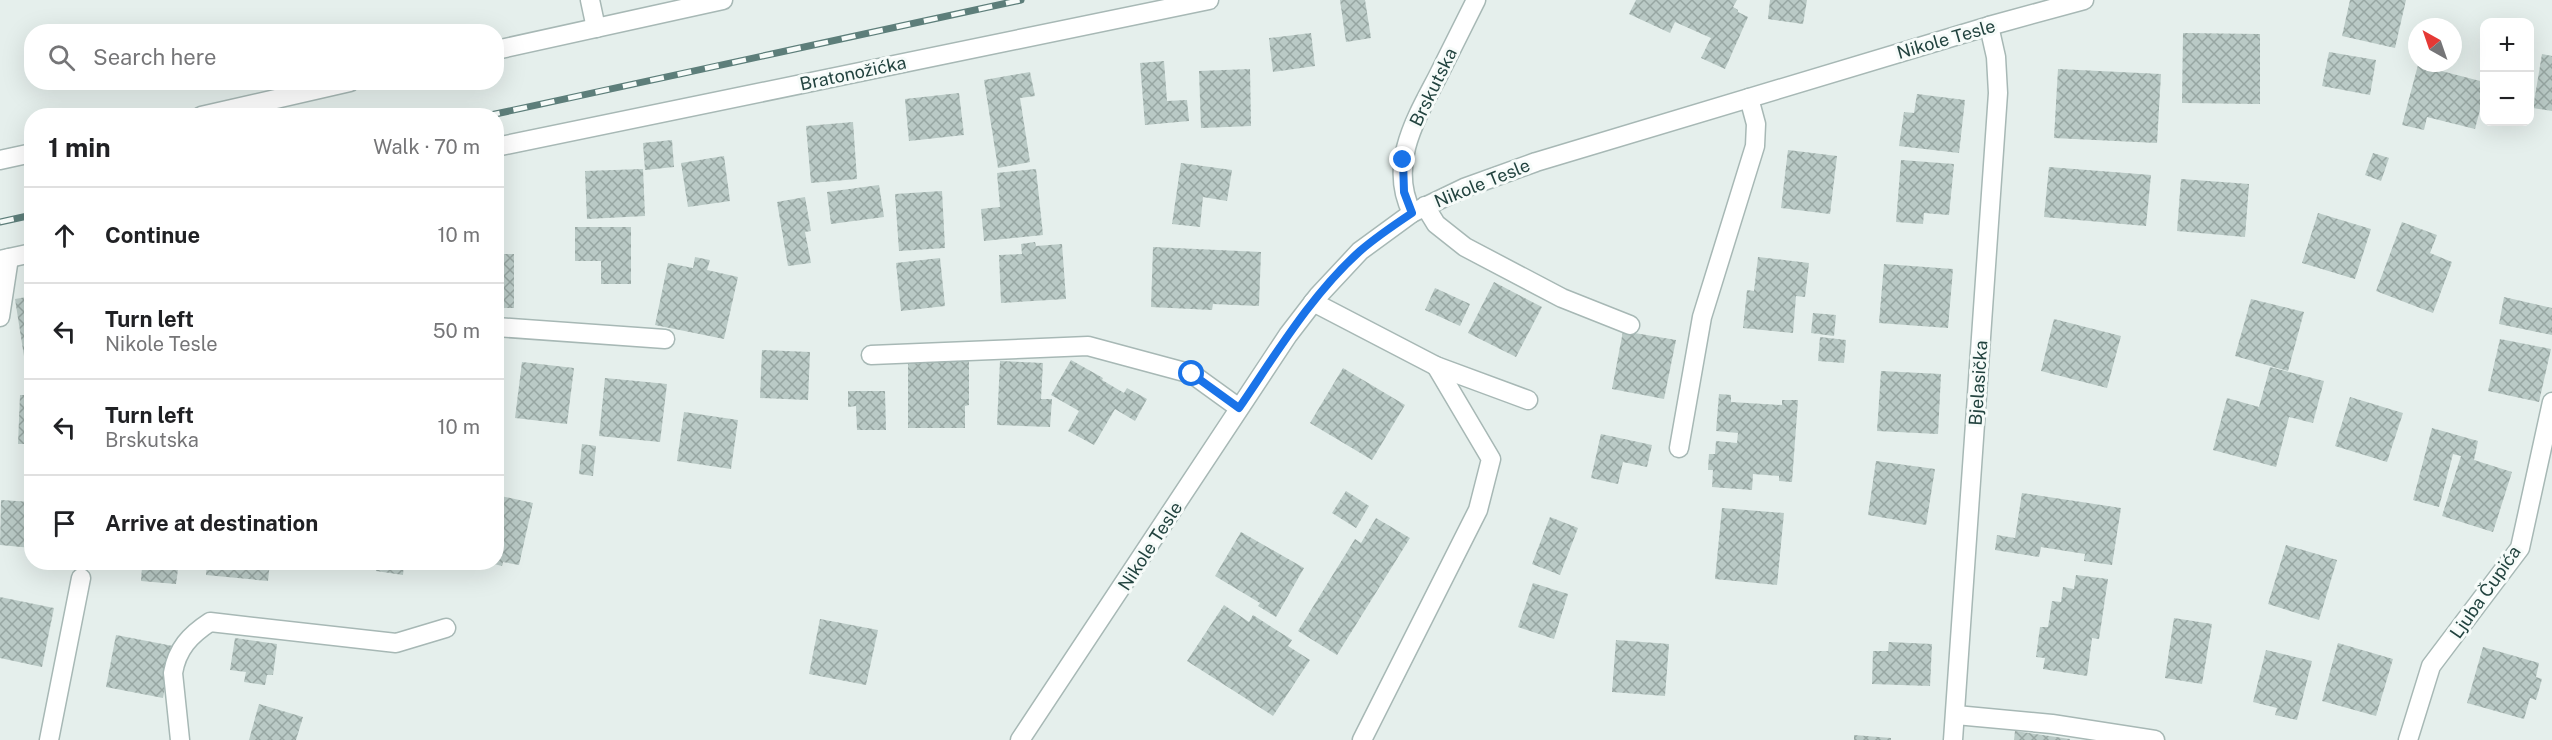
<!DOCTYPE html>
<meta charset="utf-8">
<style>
body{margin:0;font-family:"Public Sans",sans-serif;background:#f2f2f2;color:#202124}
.controls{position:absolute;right:18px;top:18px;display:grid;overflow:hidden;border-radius:12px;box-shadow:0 6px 24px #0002}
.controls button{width:54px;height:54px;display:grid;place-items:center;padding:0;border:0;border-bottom:2px solid #e0e0e0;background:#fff;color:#202124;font:30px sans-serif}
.compass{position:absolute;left:2408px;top:18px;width:54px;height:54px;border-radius:50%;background:#fff;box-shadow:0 6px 24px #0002;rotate:320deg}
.stop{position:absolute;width:18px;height:18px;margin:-14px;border:4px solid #1a73e8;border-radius:50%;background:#fff}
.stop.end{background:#1a73e8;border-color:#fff;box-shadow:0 2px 6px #0008}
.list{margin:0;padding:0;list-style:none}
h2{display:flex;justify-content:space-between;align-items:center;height:78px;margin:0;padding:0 24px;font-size:26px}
h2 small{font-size:20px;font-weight:400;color:#757577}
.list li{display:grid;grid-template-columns:39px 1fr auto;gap:18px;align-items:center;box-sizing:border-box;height:96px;padding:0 24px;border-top:2px solid #e0e0e0}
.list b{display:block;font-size:22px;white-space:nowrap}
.list p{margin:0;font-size:20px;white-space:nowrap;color:#757577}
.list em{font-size:20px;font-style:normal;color:#757577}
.icon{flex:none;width:33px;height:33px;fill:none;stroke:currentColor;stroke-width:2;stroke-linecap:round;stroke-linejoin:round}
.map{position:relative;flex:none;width:2552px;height:740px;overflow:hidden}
.search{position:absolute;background:#fff;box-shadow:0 6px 24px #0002;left:24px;top:24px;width:480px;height:66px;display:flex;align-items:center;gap:15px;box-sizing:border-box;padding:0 21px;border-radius:24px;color:#757577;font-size:22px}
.panel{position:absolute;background:#fff;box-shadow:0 6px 24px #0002;left:24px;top:108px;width:480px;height:462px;border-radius:24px}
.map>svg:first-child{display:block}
.building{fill:url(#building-cross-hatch)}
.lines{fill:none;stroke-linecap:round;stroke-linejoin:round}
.service-casing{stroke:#a7b8b5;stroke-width:21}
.minor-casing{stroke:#a7b8b5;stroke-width:21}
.tertiary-casing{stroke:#a7b8b5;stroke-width:21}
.service{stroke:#fff;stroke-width:18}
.minor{stroke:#fff;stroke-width:18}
.tertiary{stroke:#fff;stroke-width:18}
.rail-casing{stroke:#5d7e7a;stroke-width:7}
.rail{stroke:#f6fbf9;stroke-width:4.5;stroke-dasharray:14;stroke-linecap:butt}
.route{stroke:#1a73e8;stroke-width:8}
.labels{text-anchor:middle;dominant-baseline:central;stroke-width:6;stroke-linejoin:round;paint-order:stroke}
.street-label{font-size:18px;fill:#22433f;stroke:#f6fbf9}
</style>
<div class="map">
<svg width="2552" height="740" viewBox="0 0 2552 740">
<defs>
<pattern id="building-cross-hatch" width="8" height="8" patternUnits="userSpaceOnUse" patternTransform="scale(1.5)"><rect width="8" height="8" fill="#bacac6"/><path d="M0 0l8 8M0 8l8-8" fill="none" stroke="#97a6a2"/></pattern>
</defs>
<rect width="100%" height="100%" fill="#e5efec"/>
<g class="building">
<polygon points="1340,0 1365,0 1371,38 1346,42"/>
<polygon points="1636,0 1737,0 1733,7 1738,10 1738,12 1748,17 1725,69 1701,58 1711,38 1675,22 1670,33 1629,14"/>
<polygon points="1770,0 1807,0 1803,24 1768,19"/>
<polygon points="2350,0 2406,0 2395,48 2342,36"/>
<polygon points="1311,33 1315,66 1273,72 1269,38"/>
<polygon points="2183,33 2260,34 2260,104 2182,103"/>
<polygon points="2329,52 2376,60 2370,95 2322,86"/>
<polygon points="2542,54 2552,56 2552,111 2533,108"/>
<polygon points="1164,61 1167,101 1187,100 1189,121 1145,125 1140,63"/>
<polygon points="2418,65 2484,82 2484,94 2475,129 2427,117 2424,130 2402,125"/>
<polygon points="1250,69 1251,126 1201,128 1199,71"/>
<polygon points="2058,69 2161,74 2157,143 2054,138"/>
<polygon points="1030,72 1035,96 1020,98 1030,162 998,168 984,80"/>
<polygon points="959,93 964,135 909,141 905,99"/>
<polygon points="1917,94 1965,100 1959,153 1899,146 1904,112 1914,113"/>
<polygon points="853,122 857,179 811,183 806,126"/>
<polygon points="672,140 674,167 645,170 643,143"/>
<polygon points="1788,150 1837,156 1830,214 1781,208"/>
<polygon points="2373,153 2389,158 2381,181 2365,175"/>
<polygon points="724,156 730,201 688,207 681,163"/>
<polygon points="1901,160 1954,164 1949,215 1924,213 1923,224 1896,222"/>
<polygon points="1181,163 1232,170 1227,201 1203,197 1200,227 1172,224"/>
<polygon points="2049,167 2151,175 2146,226 2044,217"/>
<polygon points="643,169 645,216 587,219 585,171"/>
<polygon points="1036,169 1043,235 984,241 981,209 1000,207 997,173"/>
<polygon points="2181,179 2249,184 2245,237 2177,231"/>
<polygon points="879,185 884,217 831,224 827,192"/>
<polygon points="942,191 945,248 899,251 895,194"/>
<polygon points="805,197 811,231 805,232 811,263 788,266 777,202"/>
<polygon points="2318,213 2371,229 2355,279 2302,263"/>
<polygon points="2402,222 2437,235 2430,253 2452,262 2433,313 2376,291"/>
<polygon points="575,227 631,227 631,284 601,284 601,261 575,261"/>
<polygon points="1035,242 1036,246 1062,244 1066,299 1001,303 999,255 1022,254 1021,244"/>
<polygon points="1153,247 1261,252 1259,306 1213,304 1212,310 1151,307"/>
<rect x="496" y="254" width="18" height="54"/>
<polygon points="695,257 710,260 707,270 738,277 724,339 655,325 668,263 693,268"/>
<polygon points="1758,257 1809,263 1805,297 1796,296 1793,333 1743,328 1747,290 1754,291"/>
<polygon points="940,258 945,306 901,311 896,263"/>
<polygon points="1884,264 1953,269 1948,328 1879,323"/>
<polygon points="1494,282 1542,307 1516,357 1468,333"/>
<polygon points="1435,288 1470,304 1460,326 1425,310"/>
<polygon points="32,296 32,368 26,369 15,299"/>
<polygon points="2504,297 2552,308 2552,335 2499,324"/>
<polygon points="2251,299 2304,312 2288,371 2235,356"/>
<polygon points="1813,313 1836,315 1834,336 1811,333"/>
<polygon points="2054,319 2121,336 2107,388 2041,371"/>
<polygon points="1623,331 1676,340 1664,399 1612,389"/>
<polygon points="1820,337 1846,340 1844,363 1818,361"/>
<polygon points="2500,339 2551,349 2539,402 2488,391"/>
<polygon points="762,350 810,352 808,400 760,398"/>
<polygon points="969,359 969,405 965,406 965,428 908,428 908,360"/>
<polygon points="1071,360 1103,378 1102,380 1124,393 1127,388 1147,399 1135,421 1115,409 1094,445 1068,431 1079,411 1051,395"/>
<polygon points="1000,361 1043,363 1041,399 1052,399 1050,427 997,425"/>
<polygon points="522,362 574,368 567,424 515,418"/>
<polygon points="2270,367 2324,381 2313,423 2289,417 2276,467 2213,450 2227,398 2259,407"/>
<polygon points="1343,368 1405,405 1372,460 1310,423"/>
<polygon points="1881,371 1941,374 1938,434 1877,431"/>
<polygon points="605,378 667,384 660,442 599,436"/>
<polygon points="848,391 885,391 886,430 857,430 856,406 848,407"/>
<polygon points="1719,394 1731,395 1731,402 1782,405 1782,400 1798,400 1792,482 1779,481 1779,476 1753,474 1752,490 1712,487 1713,470 1708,470 1709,454 1715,454 1716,441 1737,443 1738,433 1716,431"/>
<polygon points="20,395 32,395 32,444 18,444"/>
<polygon points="2350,397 2403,413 2387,462 2335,446"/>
<polygon points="684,412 738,420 731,469 677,461"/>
<polygon points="2432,428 2478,441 2474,460 2512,472 2493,532 2442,516 2461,456 2453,454 2439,507 2413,500"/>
<polygon points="1601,434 1652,445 1647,467 1623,462 1618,484 1591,478"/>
<polygon points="582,444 596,446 593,476 579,474"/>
<polygon points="1876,461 1935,469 1926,525 1868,515"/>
<polygon points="1346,491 1369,506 1356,528 1332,513"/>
<polygon points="2022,493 2121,508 2112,565 2084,561 2085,554 2041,547 2039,557 1995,550 1997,535 2015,538"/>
<polygon points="496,495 533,503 519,565 503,562 502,566 490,563 496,562"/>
<polygon points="1,500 32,502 32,548 0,545"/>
<polygon points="1722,508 1784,513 1777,585 1715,579"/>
<polygon points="1550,517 1578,528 1560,575 1532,564"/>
<polygon points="1376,518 1410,538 1337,655 1298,631 1355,539 1361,543"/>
<polygon points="1241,532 1304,568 1276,617 1258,606 1260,603 1215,576"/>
<polygon points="2286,545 2337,560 2319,620 2268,604"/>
<polygon points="132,562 179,562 176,584 141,581 142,567 132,566"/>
<polygon points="207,562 270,562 268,581 206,575"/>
<polygon points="358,562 404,562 403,575 376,571 376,567 358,565"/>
<polygon points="2076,575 2108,579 2099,639 2092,638 2087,676 2043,669 2045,658 2036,657 2040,627 2048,627 2052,601 2061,602 2063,587 2074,589"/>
<polygon points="1533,583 1568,594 1554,639 1518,627"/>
<polygon points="0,597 54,608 42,667 0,658"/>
<polygon points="1224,605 1249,622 1253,615 1292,640 1288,646 1310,660 1273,716 1187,661"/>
<polygon points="2174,618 2212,624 2202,684 2165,678"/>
<polygon points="820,619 878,630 866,685 809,674"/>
<polygon points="116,635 173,646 163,698 106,687"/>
<polygon points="235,638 277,644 273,675 267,675 265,685 244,682 246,672 230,670"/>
<polygon points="1616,640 1669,644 1665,696 1612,692"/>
<polygon points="1889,642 1932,644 1930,686 1872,684 1873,651 1888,651"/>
<polygon points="2338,643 2393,659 2376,716 2322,701"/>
<polygon points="2483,647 2539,663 2536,677 2542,679 2536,700 2530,698 2524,719 2467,703"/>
<polygon points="2266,650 2312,661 2297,720 2275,715 2277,708 2253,702"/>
<polygon points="259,704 303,717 296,740 249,740"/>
<polygon points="2015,731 2070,739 2070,740 2014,740"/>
<polygon points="1854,735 1891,738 1891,740 1854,740"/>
</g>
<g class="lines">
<g class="service-casing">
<g id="service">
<polyline points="590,0 596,28"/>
<polyline points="1425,206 1436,224 1465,247 1562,298 1630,325"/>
<polyline points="1313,302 1436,366 1528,400"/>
<polyline points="1362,740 1478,510 1491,459 1436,366"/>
</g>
</g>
<g class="minor-casing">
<g id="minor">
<polyline points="496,50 723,0"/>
<polyline points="201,116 350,82"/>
<polyline points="496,147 1209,0"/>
<polyline points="0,160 32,153"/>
<path d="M1412,213c-24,-48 3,-93 25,-135 13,-26 26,-52 39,-78"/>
<polyline points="0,260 32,253"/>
<polyline points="0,317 9,258"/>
<polyline points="496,327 665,339"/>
<polyline points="871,355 1088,346 1192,374 1239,408"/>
<polyline points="1679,448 1702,317 1755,146 1756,124 1749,98"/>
<polyline points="1956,715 2052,724 2155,740"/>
<polyline points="49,740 81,578"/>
<path d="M180,740l-7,-67c4,-24 17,-38 37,-51l186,21 50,-15"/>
<polyline points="1953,740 1998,93 1996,57 1989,26"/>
<polyline points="2408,740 2431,666 2520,548 2552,402"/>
</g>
</g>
<g class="tertiary-casing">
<polyline id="tertiary" points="1020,740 1288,335 1318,296 1360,251 1412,213 1464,188 1536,162 1989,26 2084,0"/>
</g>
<use href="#service" class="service"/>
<use href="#minor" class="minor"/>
<use href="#tertiary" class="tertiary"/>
<g class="rail-casing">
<g id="rail">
<polyline points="486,116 1021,0"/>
<polyline points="0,222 32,215"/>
</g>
</g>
<use href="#rail" class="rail"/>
</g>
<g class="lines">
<path class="route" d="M1192,374l47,34c37,-54 72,-113 121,-157 16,-14 34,-26 52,-38l-8,-21 -1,-32"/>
</g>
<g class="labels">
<g class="street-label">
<text transform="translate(1946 39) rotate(-16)">Nikole Tesle</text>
<text transform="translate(853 73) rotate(-12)">Bratonožićka</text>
<text transform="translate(1433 87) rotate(-64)">Brskutska</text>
<text transform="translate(1482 183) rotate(-22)">Nikole Tesle</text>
<text transform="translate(1978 383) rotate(-86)">Bjelasička</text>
<text transform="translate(1150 546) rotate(-57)">Nikole Tesle</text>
<text transform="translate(2485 592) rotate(-55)">Ljuba Čupića</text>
</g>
</g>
</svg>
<div class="controls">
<button>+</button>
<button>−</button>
</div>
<svg class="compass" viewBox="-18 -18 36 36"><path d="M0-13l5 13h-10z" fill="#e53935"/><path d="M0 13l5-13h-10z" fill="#757577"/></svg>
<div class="stop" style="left:1192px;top:374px"></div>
<div class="stop end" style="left:1403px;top:160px"></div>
<div class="search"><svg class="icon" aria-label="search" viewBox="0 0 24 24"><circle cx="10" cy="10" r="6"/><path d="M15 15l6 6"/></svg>Search here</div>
<section class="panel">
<h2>1 min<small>Walk · 70 m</small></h2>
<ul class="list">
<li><svg class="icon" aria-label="ahead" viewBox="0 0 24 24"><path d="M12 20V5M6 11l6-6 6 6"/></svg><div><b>Continue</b></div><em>10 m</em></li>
<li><svg class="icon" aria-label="left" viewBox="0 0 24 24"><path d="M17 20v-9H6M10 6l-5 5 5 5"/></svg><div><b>Turn left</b><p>Nikole Tesle</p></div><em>50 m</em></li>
<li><svg class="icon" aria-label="left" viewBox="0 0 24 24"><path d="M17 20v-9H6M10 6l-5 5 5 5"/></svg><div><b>Turn left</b><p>Brskutska</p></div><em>10 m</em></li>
<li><svg class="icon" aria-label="arrive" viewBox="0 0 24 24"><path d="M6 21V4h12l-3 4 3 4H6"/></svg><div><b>Arrive at destination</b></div></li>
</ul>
</section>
</div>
